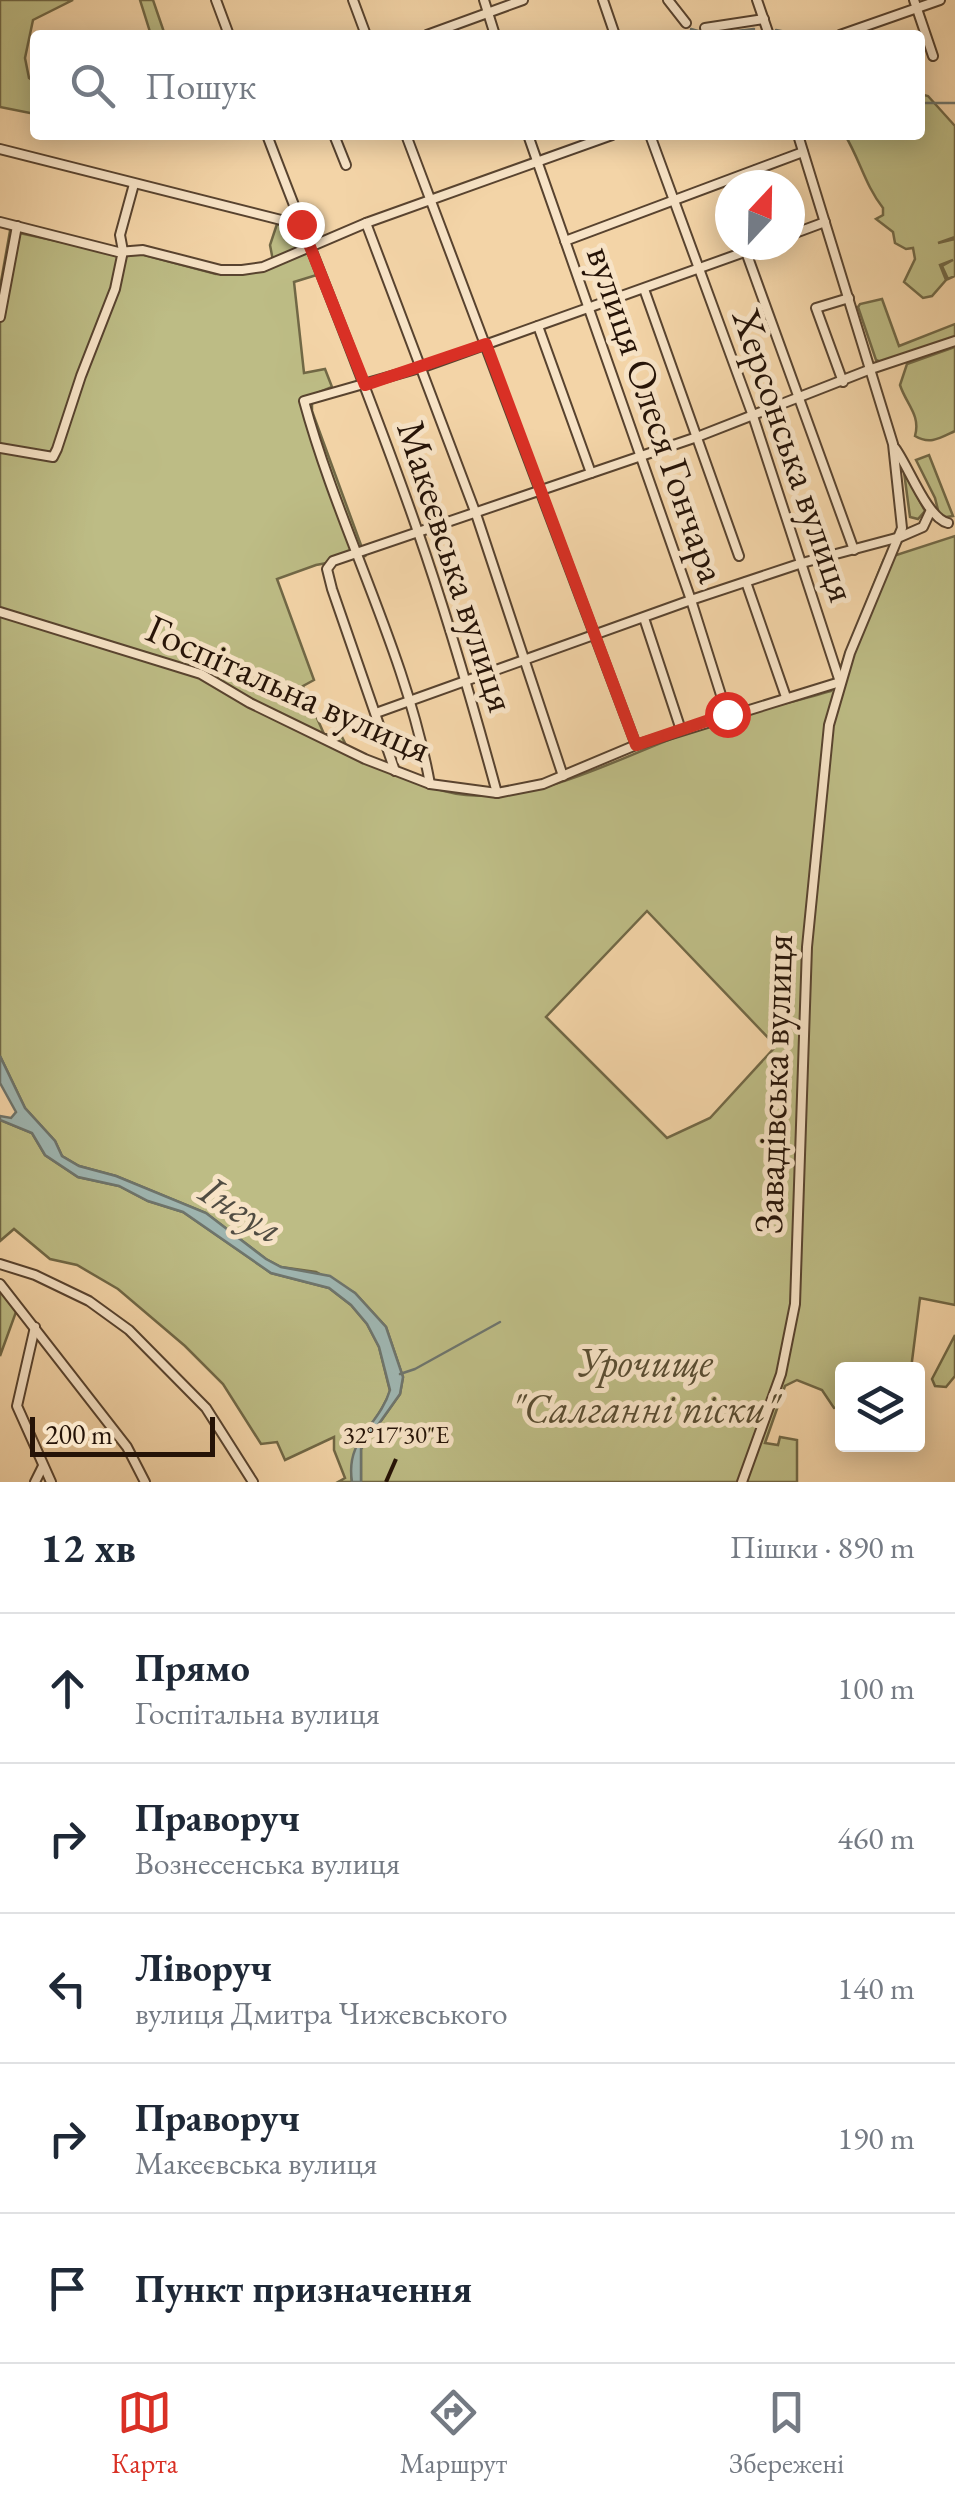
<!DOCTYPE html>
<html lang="uk">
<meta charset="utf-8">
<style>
body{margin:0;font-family:"EB Garamond",serif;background:#f6f6f7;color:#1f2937}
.controls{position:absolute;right:30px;bottom:30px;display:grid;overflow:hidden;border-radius:10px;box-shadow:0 5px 25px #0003}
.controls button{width:90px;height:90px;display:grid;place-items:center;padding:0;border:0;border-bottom:2px solid #e0e1e3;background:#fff;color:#1f2937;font:50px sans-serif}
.compass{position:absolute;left:715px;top:170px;width:90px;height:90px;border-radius:50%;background:#fff;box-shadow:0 5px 25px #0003;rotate:22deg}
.scale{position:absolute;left:30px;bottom:25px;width:185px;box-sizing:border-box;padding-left:10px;border:5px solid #251307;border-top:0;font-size:28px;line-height:35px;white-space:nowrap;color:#251307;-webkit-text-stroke:8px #f7e3c6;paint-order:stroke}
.stop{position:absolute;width:30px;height:30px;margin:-22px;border:8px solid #d93025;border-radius:50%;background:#fff}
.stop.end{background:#d93025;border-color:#fff;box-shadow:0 2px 10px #0008}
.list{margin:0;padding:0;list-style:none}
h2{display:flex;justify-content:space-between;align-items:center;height:130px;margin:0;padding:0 40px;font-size:42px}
h2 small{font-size:32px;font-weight:400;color:#747a83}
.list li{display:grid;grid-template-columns:65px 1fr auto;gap:30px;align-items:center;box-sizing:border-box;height:150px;padding:0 40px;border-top:2px solid #e0e1e3}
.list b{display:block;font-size:38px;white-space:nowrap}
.list p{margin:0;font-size:32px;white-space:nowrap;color:#747a83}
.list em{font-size:32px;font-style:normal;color:#747a83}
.icon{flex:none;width:55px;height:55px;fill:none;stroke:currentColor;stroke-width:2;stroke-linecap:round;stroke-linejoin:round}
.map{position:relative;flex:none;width:955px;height:1482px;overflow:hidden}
.search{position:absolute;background:#fff;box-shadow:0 5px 25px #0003;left:30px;right:30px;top:30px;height:110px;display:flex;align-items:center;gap:25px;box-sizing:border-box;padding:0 35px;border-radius:10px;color:#747a83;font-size:38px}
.sheet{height:880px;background:#fff}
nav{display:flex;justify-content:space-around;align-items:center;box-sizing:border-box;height:140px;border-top:2px solid #e0e1e3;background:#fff;font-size:28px;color:#747a83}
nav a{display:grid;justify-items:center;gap:5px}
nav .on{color:#d93025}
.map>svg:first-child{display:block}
.green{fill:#bdbc85;stroke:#716846;stroke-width:2.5;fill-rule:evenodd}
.water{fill:#9fb6b1;stroke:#6e756d;stroke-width:2.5}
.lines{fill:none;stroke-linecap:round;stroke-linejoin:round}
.stream{stroke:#6e756d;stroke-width:2.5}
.minor-casing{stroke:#58432f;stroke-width:12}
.minor{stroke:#f7e3c6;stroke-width:8}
.route{stroke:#d93025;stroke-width:12}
.ticks{fill:none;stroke:#251307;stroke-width:4}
.labels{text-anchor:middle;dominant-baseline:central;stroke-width:10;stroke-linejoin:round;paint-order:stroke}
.street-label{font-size:40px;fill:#251307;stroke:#f7e3c6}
.park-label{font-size:40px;font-style:italic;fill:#5a4e33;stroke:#f7e3c6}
.water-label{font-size:42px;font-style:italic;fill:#504c42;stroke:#f7e3c6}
.ticks-label{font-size:25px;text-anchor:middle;fill:#251307;stroke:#f7e3c6;stroke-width:10;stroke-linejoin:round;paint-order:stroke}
</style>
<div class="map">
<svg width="955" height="1482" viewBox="0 0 955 1482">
<rect width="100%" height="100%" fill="#f3d4a7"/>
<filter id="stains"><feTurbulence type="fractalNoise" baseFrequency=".002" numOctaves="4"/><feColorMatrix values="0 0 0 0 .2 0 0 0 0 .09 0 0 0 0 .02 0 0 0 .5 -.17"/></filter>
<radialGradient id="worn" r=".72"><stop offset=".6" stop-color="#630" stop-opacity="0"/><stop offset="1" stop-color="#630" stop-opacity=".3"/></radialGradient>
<g class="green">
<polygon points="0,0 73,0 33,20 25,58 29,78 35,82 35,114 0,107"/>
<polygon points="140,0 153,0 165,35 151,35"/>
<path d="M920,94l8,2 27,30v111l-17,6 17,-4v37l-7,3 -6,-13 11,-6 -13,5 6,15 -14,16 -9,2 -19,-16 11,-23 -2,-11 -7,1 -11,-6 -2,-11 -17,-13 7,-4v-7c-18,-23 -23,-48 -38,-73h75z"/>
<path d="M277,224l25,5 18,45 -26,8 10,91 21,-4 7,18 -20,8v16l53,145 -49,9 -39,14 37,101 -11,6 21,48 17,1 6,12c37,18 77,44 119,48 76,7 149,-36 218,-61 48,-18 98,-29 147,-43l53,-132 71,-23v769l-35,-7 -9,71 -69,1v37l-8,1 -12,-18 -25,-10 -12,6 -20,57 13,2 2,-8 17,3v42h-436v-33l39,-55 3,-17 -17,-50 -31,-34 -39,-21 -35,-5 -15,-8 -60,-46 -90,-37 -37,-10 -17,-10 -7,-15 -30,-33 -25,-52v-769l10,-56 108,23 19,-1 79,21 46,-3 12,-5 -4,-21zM647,911l129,135 -66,72 -43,20 -121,-121z"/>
<polygon points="882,299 899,346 955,324 955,338 881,362 876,360 858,307 860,304"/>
<path d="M955,347v84c-15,7 -25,14 -40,5 6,-21 -9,-32 -15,-51l7,-21z"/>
<polygon points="929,455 953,516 940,518 935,498 916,460"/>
<polygon points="904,472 925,511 918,519 910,517"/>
<path d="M0,1120l32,13 13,22 33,22 41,9 29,15 35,11 88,61 58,15 22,17 16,19 12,23 11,44c-10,32 -43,51 -38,91h-14l7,-4 -11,-28v-13l-49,23 -8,-18 -16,2 -38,-60 -38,-38 -67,-57 -41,-24 -27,-6 -36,-30 -14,12z"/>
<polygon points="0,1289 15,1306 16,1312 0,1356"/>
<polygon points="955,1335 955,1376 946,1387 935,1386 932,1379"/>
</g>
<path class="water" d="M0,1056l25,52 30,33 7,15 17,10 37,10 90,37 60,46 15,8 49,9 25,17 31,34 17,50 -3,17 -39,55v33h-9c-7,-44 27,-55 38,-92l-11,-43 -12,-23 -16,-19 -22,-17 -58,-15 -88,-61 -35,-11 -29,-15 -41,-9 -33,-22 -13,-22 -32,-13v-4l11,2 5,-6 -16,-29z"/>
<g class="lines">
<g class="stream">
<polyline points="674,0 680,10"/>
<polyline points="691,29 709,34 754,29"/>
<polyline points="776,30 801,35"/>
<polyline points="920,103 955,103"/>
<polyline points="400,1374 415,1369 500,1322"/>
</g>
<g class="minor-casing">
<g id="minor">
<polyline points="216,0 229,35"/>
<polyline points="353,0 366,35"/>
<polyline points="484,0 495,35"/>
<polyline points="603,0 615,35"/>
<polyline points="668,0 686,23"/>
<polyline points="757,0 769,35"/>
<polyline points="914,0 933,56"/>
<polyline points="705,28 764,19"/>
<polyline points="427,35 523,0"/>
<polyline points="840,35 940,0"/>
<path d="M267,135c50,132 105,263 151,397 30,86 55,173 79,261"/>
<polyline points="334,135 346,165"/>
<polyline points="406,135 636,745"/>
<polyline points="528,135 691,600 727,714"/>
<polyline points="650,135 753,416 840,682"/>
<polyline points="0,149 301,225"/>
<polyline points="756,170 761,185"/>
<polyline points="0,222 118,252 143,250 221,270 242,270 263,267 366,223 612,135"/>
<polyline points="366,223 476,514 563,776"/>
<polyline points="790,235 825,222"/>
<polyline points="565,241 803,152"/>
<polyline points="746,252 854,550"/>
<polyline points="644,289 739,556"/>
<polyline points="0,317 17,226"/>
<polyline points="538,326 591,473"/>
<polyline points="843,382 816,308 849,298"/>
<polyline points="0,448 53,457 57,449 81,376 115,289 123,251 120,235 134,184"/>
<path d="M895,448c14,19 32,70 53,75"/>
<polyline points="746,582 786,697"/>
<polyline points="0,612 201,674 250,703 365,759 430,784 497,793 543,784 636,745 840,682"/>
<polyline points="644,618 681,730"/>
<polyline points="376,713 691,600 802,563 900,537 923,527 930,512"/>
<polyline points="395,771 332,589 327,569 333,561 697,437 871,369 955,341"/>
<path d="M430,784c-24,-133 -91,-254 -126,-383l119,-34 341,-122"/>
<polyline points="0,1264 35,1275 89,1301 129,1330 206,1408 253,1482"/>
<polyline points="0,1284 127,1447 145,1482"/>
<polyline points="35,1327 17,1406 51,1482"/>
<polyline points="35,1482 43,1466"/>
<polyline points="742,1482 781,1374 795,1304 807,947 829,725 850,653 902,528 893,444 798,135"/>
</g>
</g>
<use href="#minor" class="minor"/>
</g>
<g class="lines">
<polyline class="route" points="301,224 365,385 486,344 636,745 727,714"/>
</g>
<path class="ticks" d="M386,1482l10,-23"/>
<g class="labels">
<g class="street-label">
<text transform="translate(657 414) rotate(71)">вулиця Олеся Гончара</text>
<text transform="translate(795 455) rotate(71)">Херсонська вулиця</text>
<text transform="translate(457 566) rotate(72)">Макеєвська вулиця</text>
<text transform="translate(289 688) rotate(24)">Госпітальна вулиця</text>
<text transform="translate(773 1084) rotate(-88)">Завадівська вулиця</text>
</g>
<g class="park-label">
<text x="645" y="1362">Урочище<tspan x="645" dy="46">"Салганні піски"</tspan></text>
</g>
<g class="water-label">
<text transform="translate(242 1209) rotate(32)">Інгул</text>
</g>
</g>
<g class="ticks-label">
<text x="396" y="1443">32°17'30"E</text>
</g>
<rect width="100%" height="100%" filter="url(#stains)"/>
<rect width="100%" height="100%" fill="url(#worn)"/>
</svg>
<div class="controls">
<button><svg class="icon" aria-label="layers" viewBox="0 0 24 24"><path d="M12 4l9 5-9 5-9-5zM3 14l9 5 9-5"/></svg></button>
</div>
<svg class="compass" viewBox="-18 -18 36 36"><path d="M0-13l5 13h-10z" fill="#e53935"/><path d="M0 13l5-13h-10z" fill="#747a83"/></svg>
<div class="scale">200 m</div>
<div class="stop" style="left:727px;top:714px"></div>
<div class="stop end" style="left:301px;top:224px"></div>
<div class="search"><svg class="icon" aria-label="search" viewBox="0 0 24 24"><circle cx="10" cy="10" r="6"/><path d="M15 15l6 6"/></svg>Пошук</div>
</div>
<section class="sheet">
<h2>12 хв<small>Пішки · 890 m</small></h2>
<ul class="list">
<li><svg class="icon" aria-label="ahead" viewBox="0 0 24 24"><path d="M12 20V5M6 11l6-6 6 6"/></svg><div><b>Прямо</b><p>Госпітальна вулиця</p></div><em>100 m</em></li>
<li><svg class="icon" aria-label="right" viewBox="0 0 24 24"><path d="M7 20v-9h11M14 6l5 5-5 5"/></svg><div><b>Праворуч</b><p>Вознесенська вулиця</p></div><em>460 m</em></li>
<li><svg class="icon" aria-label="left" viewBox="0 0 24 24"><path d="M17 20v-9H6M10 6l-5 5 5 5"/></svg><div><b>Ліворуч</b><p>вулиця Дмитра Чижевського</p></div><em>140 m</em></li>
<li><svg class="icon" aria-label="right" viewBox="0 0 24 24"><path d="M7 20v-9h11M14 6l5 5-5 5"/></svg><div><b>Праворуч</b><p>Макеєвська вулиця</p></div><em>190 m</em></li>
<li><svg class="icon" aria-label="arrive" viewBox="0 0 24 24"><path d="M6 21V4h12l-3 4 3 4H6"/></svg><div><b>Пункт призначення</b></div></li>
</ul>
</section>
<nav>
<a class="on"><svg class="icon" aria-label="map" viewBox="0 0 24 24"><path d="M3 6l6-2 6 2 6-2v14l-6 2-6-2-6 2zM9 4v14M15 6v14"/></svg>Карта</a>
<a><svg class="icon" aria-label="directions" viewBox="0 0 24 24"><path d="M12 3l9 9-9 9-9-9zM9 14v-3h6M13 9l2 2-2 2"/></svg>Маршрут</a>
<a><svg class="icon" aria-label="saved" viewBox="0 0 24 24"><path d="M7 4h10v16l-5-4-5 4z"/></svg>Збережені</a>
</nav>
